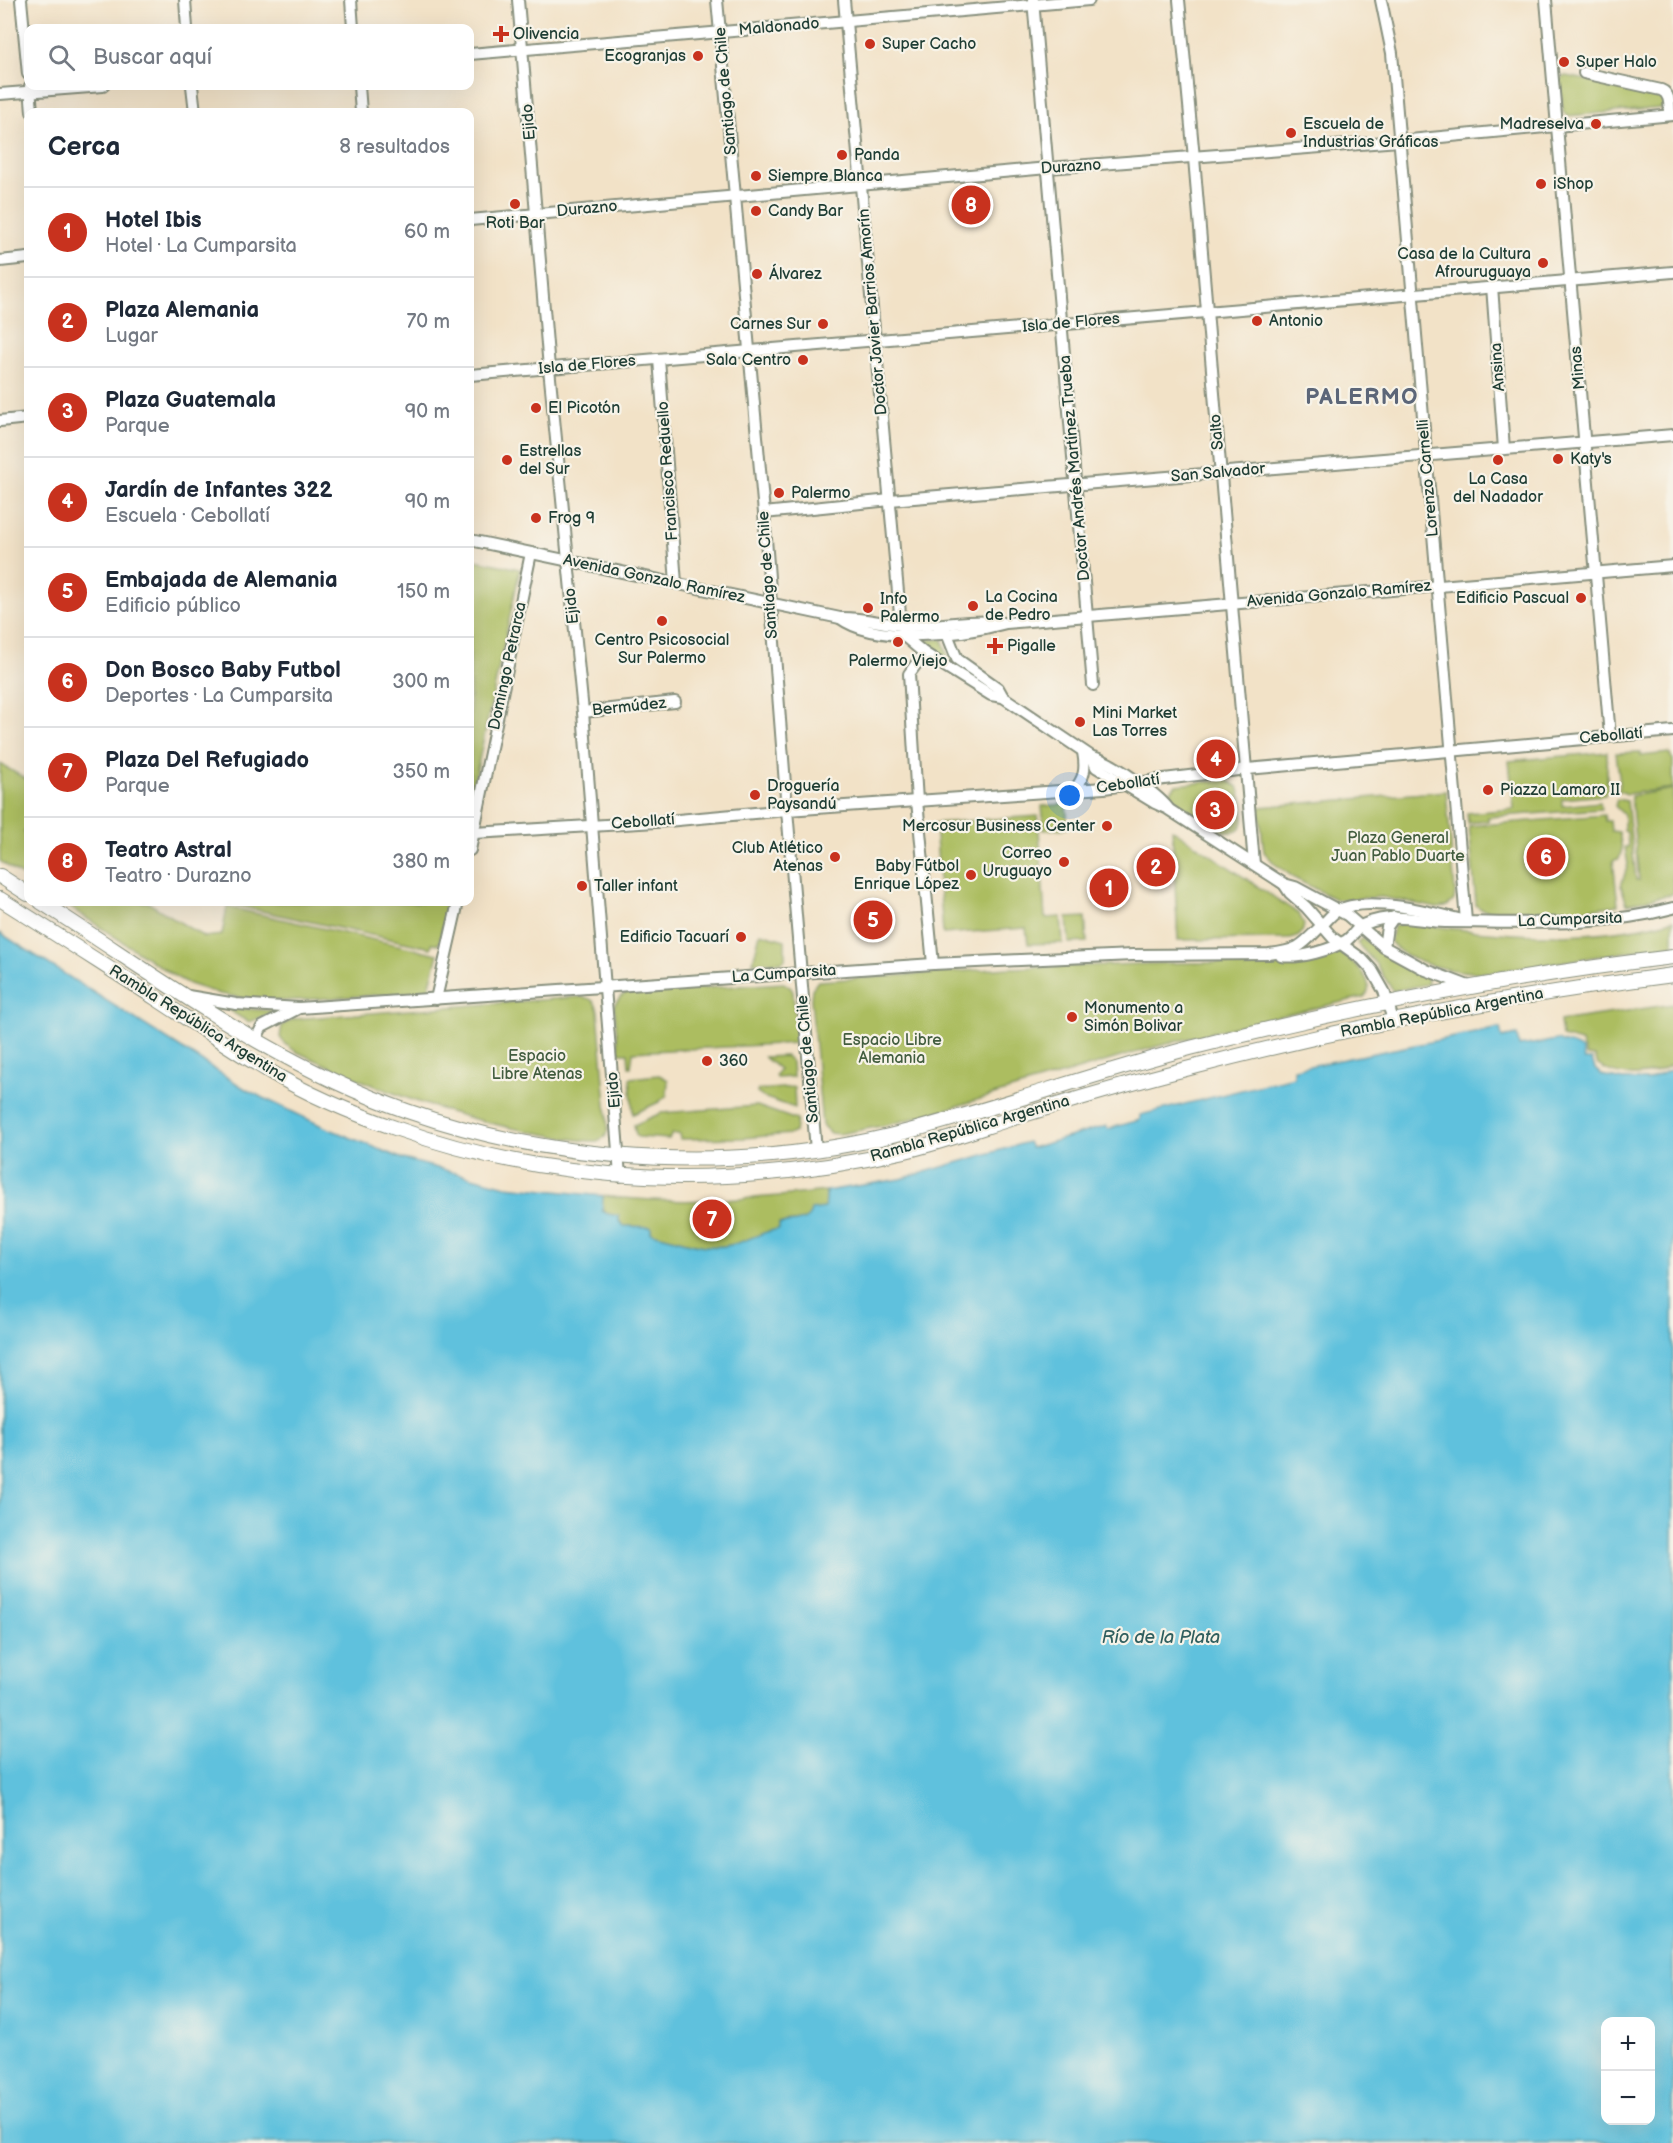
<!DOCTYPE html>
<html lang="es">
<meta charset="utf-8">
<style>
body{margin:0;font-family:"Balsamiq Sans",sans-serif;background:#f2f2f3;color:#1f2937}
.controls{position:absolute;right:18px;bottom:18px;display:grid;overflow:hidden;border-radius:12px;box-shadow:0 6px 24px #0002}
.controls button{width:54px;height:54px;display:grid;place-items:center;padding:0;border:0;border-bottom:2px solid #e0e1e3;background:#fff;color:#1f2937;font:30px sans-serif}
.you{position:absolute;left:1070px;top:796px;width:21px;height:21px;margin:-15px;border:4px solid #fff;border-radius:50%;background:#1a73e8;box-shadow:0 0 0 9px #1a73e833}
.badge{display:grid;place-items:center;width:39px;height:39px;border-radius:50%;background:#c8321e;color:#fff;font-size:20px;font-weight:700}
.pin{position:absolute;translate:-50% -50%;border:3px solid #fff;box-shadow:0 2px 6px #0006}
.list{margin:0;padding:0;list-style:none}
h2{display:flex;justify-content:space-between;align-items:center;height:78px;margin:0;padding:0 24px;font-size:26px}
h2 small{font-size:20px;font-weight:400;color:#747a83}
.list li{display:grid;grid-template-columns:39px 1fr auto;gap:18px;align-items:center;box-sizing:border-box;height:90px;padding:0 24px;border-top:2px solid #e0e1e3}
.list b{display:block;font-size:22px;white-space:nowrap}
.list p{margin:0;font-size:20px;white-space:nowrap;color:#747a83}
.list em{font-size:20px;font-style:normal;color:#747a83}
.icon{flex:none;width:33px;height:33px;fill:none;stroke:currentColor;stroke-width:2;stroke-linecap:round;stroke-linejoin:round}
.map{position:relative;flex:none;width:1673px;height:2143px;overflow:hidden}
.search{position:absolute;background:#fff;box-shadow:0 6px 24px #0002;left:24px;top:24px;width:450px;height:66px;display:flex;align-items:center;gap:15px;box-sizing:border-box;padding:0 21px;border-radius:12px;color:#747a83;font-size:22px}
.panel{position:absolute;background:#fff;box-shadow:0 6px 24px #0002;left:24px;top:108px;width:450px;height:798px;border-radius:12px}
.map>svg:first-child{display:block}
.green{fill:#acbd61;stroke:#667d4a;stroke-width:1.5}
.water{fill:#5fc1dd;stroke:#3f7f88;stroke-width:1.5;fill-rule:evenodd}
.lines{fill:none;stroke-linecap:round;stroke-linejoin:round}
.minor-casing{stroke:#88907e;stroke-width:14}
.major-casing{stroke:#88907e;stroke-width:16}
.minor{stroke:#fff;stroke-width:10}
.major{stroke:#fff;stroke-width:14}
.poi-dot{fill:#c8321e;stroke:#f7f3e8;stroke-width:2}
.labels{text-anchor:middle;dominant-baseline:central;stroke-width:4.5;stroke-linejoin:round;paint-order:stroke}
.street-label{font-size:16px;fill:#1f3d34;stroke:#f7f3e8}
.poi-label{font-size:16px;fill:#1f3d34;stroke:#f7f3e8;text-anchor:start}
.park-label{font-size:16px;fill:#425d3f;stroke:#f7f3e8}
.water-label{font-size:18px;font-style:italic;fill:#2f5e5e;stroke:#f7f3e8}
.district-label{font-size:22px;font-weight:bold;letter-spacing:1.5px;fill:#5c6678;stroke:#f7f3e8}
</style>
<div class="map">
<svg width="1673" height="2143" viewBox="0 0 1673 2143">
<rect width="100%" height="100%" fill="#f7f3e8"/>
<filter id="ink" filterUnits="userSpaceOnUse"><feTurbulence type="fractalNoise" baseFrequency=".0167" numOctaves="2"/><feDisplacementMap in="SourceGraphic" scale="12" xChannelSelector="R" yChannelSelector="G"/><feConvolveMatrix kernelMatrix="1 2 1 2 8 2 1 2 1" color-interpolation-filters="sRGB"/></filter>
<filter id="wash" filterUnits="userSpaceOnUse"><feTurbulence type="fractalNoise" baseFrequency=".008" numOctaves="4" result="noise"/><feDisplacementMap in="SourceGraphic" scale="24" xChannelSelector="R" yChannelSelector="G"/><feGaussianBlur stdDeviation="1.35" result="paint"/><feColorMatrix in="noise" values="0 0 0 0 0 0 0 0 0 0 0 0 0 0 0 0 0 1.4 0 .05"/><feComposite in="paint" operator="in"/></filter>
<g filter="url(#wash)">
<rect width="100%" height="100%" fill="#f2e2c7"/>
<g class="green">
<polygon points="1566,76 1656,93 1662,96 1665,105 1662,108 1567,116 1563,112 1560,80 1562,77"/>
<polygon points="470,559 520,569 470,802"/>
<polygon points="942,639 948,656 965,673 921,641"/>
<polygon points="1607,752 1607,791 1605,792 1605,795 1562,799 1562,806 1600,802 1601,809 1488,817 1488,821 1468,823 1467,813 1514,809 1509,761"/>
<polygon points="1641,752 1641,756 1669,753 1673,760 1673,788 1627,794 1619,791 1620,783 1616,753"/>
<polygon points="0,764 28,780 28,824 24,833 28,835 28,880 0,861"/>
<path d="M1227,780l11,7c4,9 4,19 5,28 2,42 -60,-6 -71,-16l-1,-8 5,-6z"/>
<polygon points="1673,789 1673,894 1627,904 1621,886 1628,864 1625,847 1628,847 1627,832 1624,831 1624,815 1615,806 1617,799 1627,801 1636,880 1639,880 1631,796"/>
<polygon points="1446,791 1455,892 1454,900 1446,907 1437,908 1382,897 1337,900 1296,879 1275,864 1264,852 1259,807"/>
<polygon points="1066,804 1068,828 1044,830 1042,806"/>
<path d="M1604,815l1,6h5l1,10 8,1 3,17 -3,10 -6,1 5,45c-43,7 -86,8 -129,6l-8,-2 -5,-4 -7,-79z"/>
<polygon points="1038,816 1045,918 1061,917 1063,943 1028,944 1026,928 943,934 935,823"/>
<path d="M1172,829l127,85 5,10c-1,10 -5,14 -15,15l-111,1z"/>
<polygon points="62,902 147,902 204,937 222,935 227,907 438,954 428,992 282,1001 259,1001 220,994 189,984 176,977"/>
<polygon points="238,902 448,902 439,944 432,943 431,948 238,906"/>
<polygon points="1085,917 1087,942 1069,943 1067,918"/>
<path d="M1673,920v25l-180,27c-28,2 -85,-5 -103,-31l3,-14 10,-5c89,13 182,22 270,-2z"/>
<polygon points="760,933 785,940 785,959 782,962 753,962"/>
<polygon points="1362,938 1390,957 1427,978 1428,984 1393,991 1376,964 1357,943"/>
<path d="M1337,951c12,7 43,31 27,46l-107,24 -106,27 -221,66 -43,11 -48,9 -9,-1 -8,-8 -11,-126 1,-10 6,-8 191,-13 166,-5 120,-1z"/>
<polygon points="784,983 791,988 793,992 797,1043 633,1052 631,1067 629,1067 628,1053 619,1053 614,1005 621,996 626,993"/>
<path d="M578,997c11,0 18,3 20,14l10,119 -3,7 -8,4c-19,1 -40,-5 -59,-8 -75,-13 -147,-38 -216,-70 -13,-6 -35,-13 -42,-26l2,-12 12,-6z"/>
<path d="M1673,1004v60c-22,13 -54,16 -75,1l-3,-8 -9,-1 -5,-14 -19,-5 -2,-16z"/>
<polygon points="231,1008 278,1011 278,1012 248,1022 230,1011"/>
<polygon points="786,1056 792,1062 793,1077 777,1078 775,1076 779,1069 764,1057"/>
<polygon points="659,1075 668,1080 667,1095 659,1102 633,1114 630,1078"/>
<polygon points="794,1087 795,1108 763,1097 757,1093 758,1090"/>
<polygon points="757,1106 797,1120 795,1132 791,1134 743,1138 680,1139 679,1134 672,1134 669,1139 638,1137 636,1135 634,1125 661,1113"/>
<path d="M826,1191v11l-2,6 -12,2c-3,14 -21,12 -33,13l1,6c-18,2 -33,13 -50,16 -27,6 -52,-7 -79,-12v-6l-27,-1 -5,-5 -1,-5 -11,-2 -5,-6 1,-12c74,9 149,4 223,-5z"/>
</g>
<path class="water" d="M0,933l247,157 75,36 81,33 103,27 97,10 -1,15 6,3 11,2v5l5,5 27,1v6c27,5 52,18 79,12 17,-3 32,-14 49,-16v-5c12,-2 30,0 32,-14l13,-2 2,-6v-11l75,-12 127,-37 3,6 75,-22 2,3 32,-9v-5l154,-38v-8l206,-41 2,10 15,-3 2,11 39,-6c7,5 14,2 24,10l2,10h8l3,9 7,6 20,5h26l25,-11v1074h-1673zM1606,2022h44v98h-44z"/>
</g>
<g filter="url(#ink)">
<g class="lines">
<g class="minor-casing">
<g id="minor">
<polyline points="21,0 28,74"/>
<polyline points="185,0 187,28"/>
<polyline points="351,0 353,28"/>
<polyline points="518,0 549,368 583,712 620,1176"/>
<polyline points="717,0 764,513 787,810 816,1150"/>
<polyline points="844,0 901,625"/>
<polyline points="1033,0 1093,685"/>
<polyline points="1179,0 1194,158 1254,864"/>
<polyline points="1381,0 1392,53 1466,921"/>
<polyline points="1546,0 1610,736"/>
<polyline points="470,54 1089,0"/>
<path d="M1584,73l77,17c10,4 8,16 9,25"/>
<polyline points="30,86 32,112"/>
<polyline points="192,86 195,112"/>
<polyline points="359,86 361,112"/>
<polyline points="0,94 103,86"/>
<polyline points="470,220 1048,168 1399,141 1673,115"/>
<polyline points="0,261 28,258"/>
<polyline points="1492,286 1504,449"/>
<polyline points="659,359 676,583"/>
<polyline points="470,375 1673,272"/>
<polyline points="0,421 28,418"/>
<polyline points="764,513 890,500 1673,435"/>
<path d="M470,540l370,78c23,-1 46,7 70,8 30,0 59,-7 90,-4"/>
<path d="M840,618c37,27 123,17 166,5l667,-57"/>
<polyline points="944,626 957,659 998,688 1003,697"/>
<path d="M904,636l20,17 67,42 12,2 89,60c18,3 64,36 76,51"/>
<polyline points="924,653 909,674 917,801 933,964"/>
<polyline points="583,712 675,702"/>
<polyline points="1092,757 1096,767 1155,803 1168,809 1284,884 1290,893 1306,907 1333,938 1362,959 1372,970 1384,991 1393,1020"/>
<path d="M1073,791c12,-12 13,-23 10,-39"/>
<polyline points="474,833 656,822 787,810 1104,788 1164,779 1247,769 1673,731"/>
<polyline points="470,850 531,553"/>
<polyline points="1284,884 1295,887 1347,915 1384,947 1426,970 1471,987"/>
<polyline points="1384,947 1387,927 1394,917"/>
<path d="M1281,956c19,3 50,-6 66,-16 5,-4 8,-9 13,-13 8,-6 21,-8 30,-9 18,-2 37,4 55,4 76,0 154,6 228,-14"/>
<path d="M188,996l48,8 63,4 634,-44 200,-9 136,-1c32,-4 33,-9 55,-31 4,-4 9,-10 13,-12 28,-17 99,2 129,10"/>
<polyline points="436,999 458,902"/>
<polyline points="255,1040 262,1027 299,1008"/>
</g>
</g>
<g class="major-casing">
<g id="major">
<polyline points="0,876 28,894"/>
<path d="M0,899c53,33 105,67 157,100 37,24 74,50 112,72 40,24 85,43 129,58 164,58 339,61 507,22 34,-8 68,-20 102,-31 59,-18 119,-36 179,-51 160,-42 323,-73 487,-94"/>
<path d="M41,902c118,75 231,162 366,209 158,55 339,63 502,20 94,-25 186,-58 281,-83 159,-40 320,-72 483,-91"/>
</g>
</g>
<use href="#minor" class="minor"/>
<use href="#major" class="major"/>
</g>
</g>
<g class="poi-dot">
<path d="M498 25h6v6h6v6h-6v6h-6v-6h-6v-6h6z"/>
<circle cx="870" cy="44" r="6"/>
<circle cx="698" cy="56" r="6"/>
<circle cx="1564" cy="62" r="6"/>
<circle cx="1596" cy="124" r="6"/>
<circle cx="1291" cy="133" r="6"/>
<circle cx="842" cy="155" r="6"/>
<circle cx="756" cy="176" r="6"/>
<circle cx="1541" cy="184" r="6"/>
<circle cx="515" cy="204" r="6"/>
<circle cx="756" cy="211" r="6"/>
<circle cx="1543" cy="263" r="6"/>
<circle cx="757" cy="274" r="6"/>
<circle cx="1257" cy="321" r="6"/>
<circle cx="823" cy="324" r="6"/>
<circle cx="803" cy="360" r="6"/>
<circle cx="536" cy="408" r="6"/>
<circle cx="1558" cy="459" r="6"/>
<circle cx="507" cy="460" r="6"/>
<circle cx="1498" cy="460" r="6"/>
<circle cx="779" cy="493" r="6"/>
<circle cx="536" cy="518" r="6"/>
<circle cx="1581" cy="598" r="6"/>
<circle cx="973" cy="606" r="6"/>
<circle cx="868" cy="608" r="6"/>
<circle cx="662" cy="621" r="6"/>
<circle cx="898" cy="642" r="6"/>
<path d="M992 637h6v6h6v6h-6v6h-6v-6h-6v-6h6z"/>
<circle cx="1080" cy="722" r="6"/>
<circle cx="1488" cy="790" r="6"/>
<circle cx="755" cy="795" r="6"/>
<circle cx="1107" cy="826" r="6"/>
<circle cx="835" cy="857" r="6"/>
<circle cx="1064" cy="862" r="6"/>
<circle cx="971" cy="875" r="6"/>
<circle cx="582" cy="886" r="6"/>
<circle cx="741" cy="937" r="6"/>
<circle cx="1072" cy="1017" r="6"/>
<circle cx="707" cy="1061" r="6"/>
</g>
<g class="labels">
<g class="street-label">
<text transform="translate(779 27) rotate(-5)">Maldonado</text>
<text transform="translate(726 91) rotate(-95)">Santiago de Chile</text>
<text transform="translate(529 122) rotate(-95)">Ejido</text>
<text transform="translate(1071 167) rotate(-4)">Durazno</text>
<text transform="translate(587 209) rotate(-5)">Durazno</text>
<text transform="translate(873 312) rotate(-95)">Doctor Javier Barrios Amorín</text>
<text transform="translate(1071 323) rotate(-5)">Isla de Flores</text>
<text transform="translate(587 365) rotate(-5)">Isla de Flores</text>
<text transform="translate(1498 367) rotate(-94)">Ansina</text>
<text transform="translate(1578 368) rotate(-95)">Minas</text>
<text transform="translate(1217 432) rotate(-95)">Salto</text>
<text transform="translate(1075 468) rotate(-95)">Doctor Andrés Martínez Trueba</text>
<text transform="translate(668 471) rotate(-94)">Francisco Reduello</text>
<text transform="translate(1218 473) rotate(-5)">San Salvador</text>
<text transform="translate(1428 478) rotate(-95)">Lorenzo Carnelli</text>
<text transform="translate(768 575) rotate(-94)">Santiago de Chile</text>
<text transform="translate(654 579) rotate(12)">Avenida Gonzalo Ramírez</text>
<text transform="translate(1339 594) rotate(-5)">Avenida Gonzalo Ramírez</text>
<text transform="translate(572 606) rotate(-96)">Ejido</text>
<text transform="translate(508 666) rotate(-78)">Domingo Petrarca</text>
<text transform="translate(629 707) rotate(-6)">Bermúdez</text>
<text transform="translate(1611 736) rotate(-5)">Cebollatí</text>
<text transform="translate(1128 784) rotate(-8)">Cebollatí</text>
<text transform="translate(643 822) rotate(-4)">Cebollatí</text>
<text transform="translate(1570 920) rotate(-2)">La Cumparsita</text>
<text transform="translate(784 974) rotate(-4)">La Cumparsita</text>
<text transform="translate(1442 1013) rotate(-11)">Rambla República Argentina</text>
<text transform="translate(198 1024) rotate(32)">Rambla República Argentina</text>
<text transform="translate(808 1059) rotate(-95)">Santiago de Chile</text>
<text transform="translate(614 1090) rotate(-95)">Ejido</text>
<text transform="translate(970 1129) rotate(-16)">Rambla República Argentina</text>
</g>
<g class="poi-label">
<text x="513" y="34">Olivencia</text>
<text x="882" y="44">Super Cacho</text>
<text x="686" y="56" text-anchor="end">Ecogranjas</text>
<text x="1576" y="62">Super Halo</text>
<text x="1303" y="124">Escuela de<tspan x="1303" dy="18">Industrias Gráficas</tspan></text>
<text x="1584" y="124" text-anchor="end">Madreselva</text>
<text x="854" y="155">Panda</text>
<text x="768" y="176">Siempre Blanca</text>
<text x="1553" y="184">iShop</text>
<text x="768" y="211">Candy Bar</text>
<text x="515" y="223" text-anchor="middle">Roti Bar</text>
<text x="1531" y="254" text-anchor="end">Casa de la Cultura<tspan x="1531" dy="18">Afrouruguaya</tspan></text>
<text x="769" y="274">Álvarez</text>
<text x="1269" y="321">Antonio</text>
<text x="811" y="324" text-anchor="end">Carnes Sur</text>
<text x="791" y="360" text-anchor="end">Sala Centro</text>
<text x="548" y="408">El Picotón</text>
<text x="519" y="451">Estrellas<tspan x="519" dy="18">del Sur</tspan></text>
<text x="1570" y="459">Katy's</text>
<text x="1498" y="479" text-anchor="middle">La Casa<tspan x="1498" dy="18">del Nadador</tspan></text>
<text x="791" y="493">Palermo</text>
<text x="548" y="518">Frog 9</text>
<text x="985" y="597">La Cocina<tspan x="985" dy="18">de Pedro</tspan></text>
<text x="1569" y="598" text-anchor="end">Edificio Pascual</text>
<text x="880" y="599">Info<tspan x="880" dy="18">Palermo</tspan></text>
<text x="662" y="640" text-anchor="middle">Centro Psicosocial<tspan x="662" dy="18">Sur Palermo</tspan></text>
<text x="1007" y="646">Pigalle</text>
<text x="898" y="661" text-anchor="middle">Palermo Viejo</text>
<text x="1092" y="713">Mini Market<tspan x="1092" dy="18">Las Torres</tspan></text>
<text x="767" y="786">Droguería<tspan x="767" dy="18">Paysandú</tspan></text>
<text x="1500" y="790">Piazza Lamaro II</text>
<text x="1095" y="826" text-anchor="end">Mercosur Business Center</text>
<text x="823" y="848" text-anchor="end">Club Atlético<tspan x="823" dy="18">Atenas</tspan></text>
<text x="1052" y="853" text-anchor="end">Correo<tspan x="1052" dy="18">Uruguayo</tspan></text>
<text x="959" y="866" text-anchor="end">Baby Fútbol<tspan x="959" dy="18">Enrique López</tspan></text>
<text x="594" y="886">Taller infant</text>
<text x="729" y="937" text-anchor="end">Edificio Tacuarí</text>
<text x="1084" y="1008">Monumento a<tspan x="1084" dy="18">Simón Bolivar</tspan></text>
<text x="719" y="1061">360</text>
</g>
<g class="park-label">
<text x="1398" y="838">Plaza General<tspan x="1398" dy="18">Juan Pablo Duarte</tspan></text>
<text x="892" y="1040">Espacio Libre<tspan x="892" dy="18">Alemania</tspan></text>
<text x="537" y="1056">Espacio<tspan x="537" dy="18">Libre Atenas</tspan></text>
</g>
<g class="water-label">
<text x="1161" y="1637">Río de la Plata</text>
</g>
<g class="district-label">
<text x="1362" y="397">PALERMO</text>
</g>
</g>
</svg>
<div class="controls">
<button>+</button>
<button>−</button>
</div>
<div class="you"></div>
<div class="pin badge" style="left:1109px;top:888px">1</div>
<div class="pin badge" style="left:1156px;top:867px">2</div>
<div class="pin badge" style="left:1215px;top:810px">3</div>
<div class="pin badge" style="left:1216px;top:759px">4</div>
<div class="pin badge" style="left:873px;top:920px">5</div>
<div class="pin badge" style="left:1546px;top:857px">6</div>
<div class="pin badge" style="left:712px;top:1219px">7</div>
<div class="pin badge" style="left:971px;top:205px">8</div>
<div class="search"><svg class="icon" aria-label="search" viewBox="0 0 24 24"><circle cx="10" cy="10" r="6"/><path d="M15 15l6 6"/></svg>Buscar aquí</div>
<section class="panel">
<h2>Cerca<small>8 resultados</small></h2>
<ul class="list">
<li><span class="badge">1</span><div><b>Hotel Ibis</b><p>Hotel · La Cumparsita</p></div><em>60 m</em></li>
<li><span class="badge">2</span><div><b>Plaza Alemania</b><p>Lugar</p></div><em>70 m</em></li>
<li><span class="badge">3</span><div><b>Plaza Guatemala</b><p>Parque</p></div><em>90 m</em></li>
<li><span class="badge">4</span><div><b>Jardín de Infantes 322</b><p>Escuela · Cebollatí</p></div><em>90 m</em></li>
<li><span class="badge">5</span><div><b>Embajada de Alemania</b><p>Edificio público</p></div><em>150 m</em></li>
<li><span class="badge">6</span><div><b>Don Bosco Baby Futbol</b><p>Deportes · La Cumparsita</p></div><em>300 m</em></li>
<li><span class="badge">7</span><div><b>Plaza Del Refugiado</b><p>Parque</p></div><em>350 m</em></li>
<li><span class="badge">8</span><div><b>Teatro Astral</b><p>Teatro · Durazno</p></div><em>380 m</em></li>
</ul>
</section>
</div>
